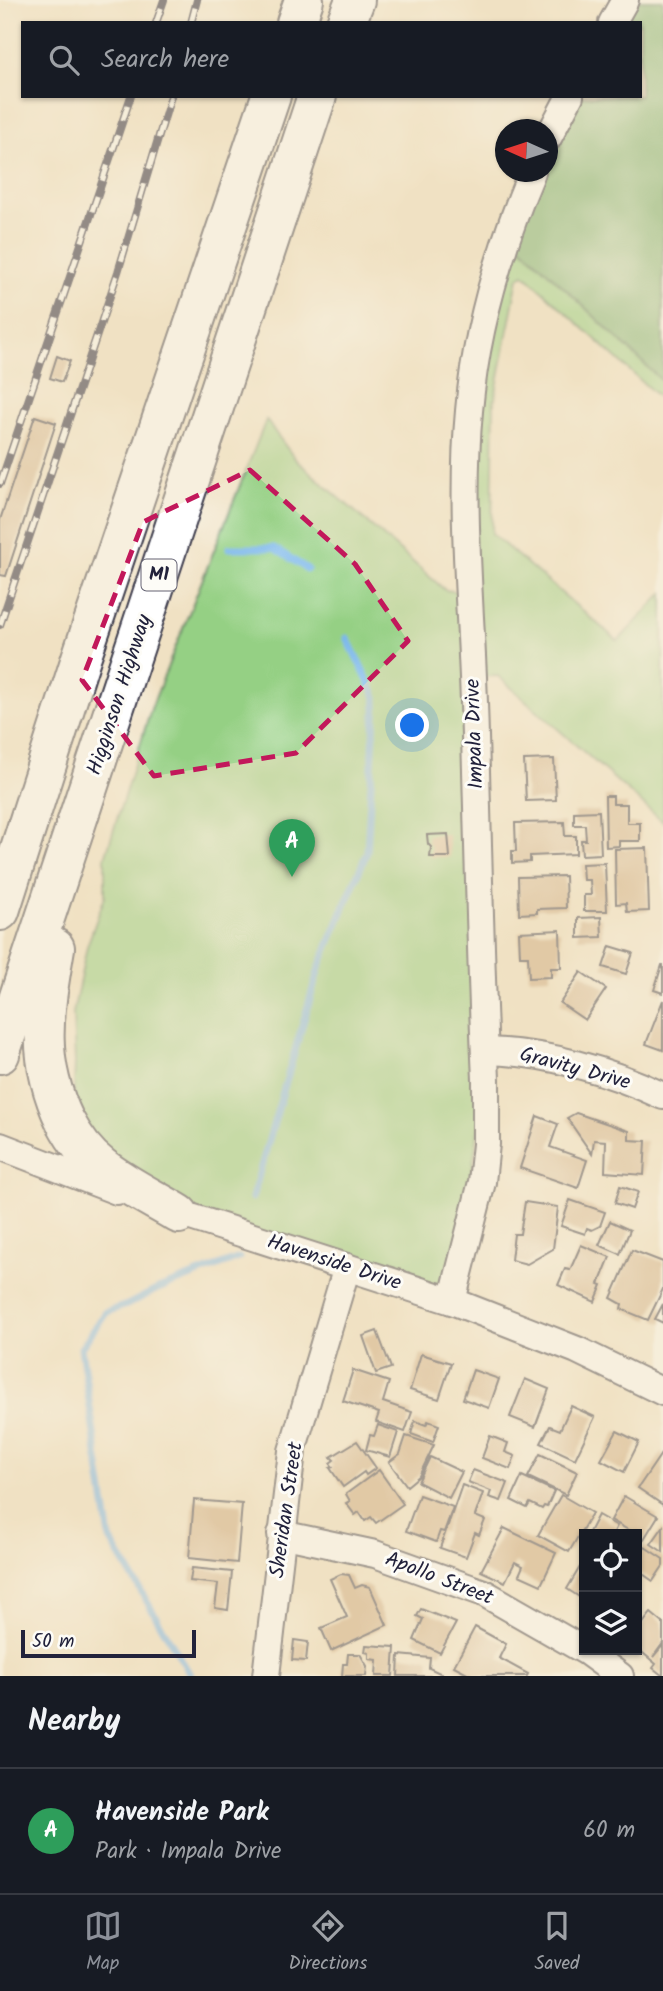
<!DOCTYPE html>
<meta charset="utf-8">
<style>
body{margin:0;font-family:Kalam,sans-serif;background:#242831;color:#f1f3f6}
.controls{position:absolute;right:21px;bottom:21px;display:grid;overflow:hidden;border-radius:0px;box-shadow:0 2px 5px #0004}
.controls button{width:63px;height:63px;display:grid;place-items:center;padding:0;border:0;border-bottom:2px solid #363941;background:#171b24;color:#f1f3f6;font:35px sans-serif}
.compass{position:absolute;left:495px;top:119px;width:63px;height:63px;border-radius:50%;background:#171b24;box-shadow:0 2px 5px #0004;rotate:273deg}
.scale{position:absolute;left:21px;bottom:18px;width:175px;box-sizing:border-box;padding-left:7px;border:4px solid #22223b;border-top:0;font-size:19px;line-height:24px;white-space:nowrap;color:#22223b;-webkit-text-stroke:5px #fdfcf7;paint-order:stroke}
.you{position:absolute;left:413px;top:726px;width:24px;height:24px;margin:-18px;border:5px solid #fff;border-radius:50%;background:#1a73e8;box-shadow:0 0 0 10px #1a73e833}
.badge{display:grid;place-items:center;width:46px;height:46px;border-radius:50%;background:#8c9099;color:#fff;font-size:23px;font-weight:700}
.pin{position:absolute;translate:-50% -58px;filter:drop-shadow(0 2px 4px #0008)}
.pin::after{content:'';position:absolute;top:37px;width:24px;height:21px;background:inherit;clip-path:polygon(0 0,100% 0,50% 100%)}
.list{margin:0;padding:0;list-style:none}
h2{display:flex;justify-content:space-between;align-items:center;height:91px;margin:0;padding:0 28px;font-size:30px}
h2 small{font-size:23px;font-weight:400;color:#9ea1a6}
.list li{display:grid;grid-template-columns:46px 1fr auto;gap:21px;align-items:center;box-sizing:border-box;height:126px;padding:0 28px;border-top:2px solid #363941}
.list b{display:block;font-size:26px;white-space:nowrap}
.list p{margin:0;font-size:23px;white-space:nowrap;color:#9ea1a6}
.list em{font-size:23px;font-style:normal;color:#9ea1a6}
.icon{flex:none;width:38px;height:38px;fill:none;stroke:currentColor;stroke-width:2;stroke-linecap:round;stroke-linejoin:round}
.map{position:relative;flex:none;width:663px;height:1676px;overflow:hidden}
.search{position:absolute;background:#171b24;box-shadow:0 2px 5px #0004;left:21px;right:21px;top:21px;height:77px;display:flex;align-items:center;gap:18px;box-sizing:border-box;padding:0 24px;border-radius:0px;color:#9ea1a6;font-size:26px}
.sheet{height:217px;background:#171b24}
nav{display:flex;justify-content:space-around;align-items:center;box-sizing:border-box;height:98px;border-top:2px solid #363941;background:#171b24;font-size:19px;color:#9ea1a6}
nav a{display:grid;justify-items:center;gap:4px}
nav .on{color:#8c9099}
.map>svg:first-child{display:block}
.green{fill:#95d084;stroke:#5c7960;stroke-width:2}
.forest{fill:#78b272;stroke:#4d6a56;stroke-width:2}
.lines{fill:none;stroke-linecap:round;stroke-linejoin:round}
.stream{stroke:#78b6eb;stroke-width:7}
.building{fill:#cfab82}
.minor-casing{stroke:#413f4f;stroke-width:30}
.highway-casing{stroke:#413f4f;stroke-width:42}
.minor{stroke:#fff;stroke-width:26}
.highway{stroke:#fff;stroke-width:38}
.rail-casing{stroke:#22223b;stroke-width:8}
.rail{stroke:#fdfcf7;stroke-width:5;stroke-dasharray:16;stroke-linecap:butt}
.marked{fill:none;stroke:#c2185b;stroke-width:5;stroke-dasharray:14 9;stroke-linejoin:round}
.labels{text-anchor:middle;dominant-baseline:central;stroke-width:6;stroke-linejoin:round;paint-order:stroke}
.shield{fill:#fdfcf7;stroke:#646373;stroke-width:2}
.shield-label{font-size:19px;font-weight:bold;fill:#22223b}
.street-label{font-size:21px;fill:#22223b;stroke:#fdfcf7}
</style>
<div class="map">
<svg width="663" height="1676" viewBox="0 0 663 1676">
<rect width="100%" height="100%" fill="#fdfcf7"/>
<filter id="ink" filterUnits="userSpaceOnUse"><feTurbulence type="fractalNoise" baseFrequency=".0143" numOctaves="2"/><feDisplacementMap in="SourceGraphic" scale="14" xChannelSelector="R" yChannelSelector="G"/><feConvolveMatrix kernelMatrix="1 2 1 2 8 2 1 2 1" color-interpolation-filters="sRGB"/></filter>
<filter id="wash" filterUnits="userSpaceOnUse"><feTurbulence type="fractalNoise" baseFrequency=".00686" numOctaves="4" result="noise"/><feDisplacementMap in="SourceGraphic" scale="28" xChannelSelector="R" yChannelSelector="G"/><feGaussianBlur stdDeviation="1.57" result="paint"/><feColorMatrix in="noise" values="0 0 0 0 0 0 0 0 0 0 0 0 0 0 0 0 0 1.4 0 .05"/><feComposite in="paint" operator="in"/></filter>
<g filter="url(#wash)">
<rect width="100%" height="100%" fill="#f0e1c3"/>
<polygon class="green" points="508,234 663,382 663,401 524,274 518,278 494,403 492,534 618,641 663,593 663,822 498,676 474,677 486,1080 452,1301 183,1214 72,1130 75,1063 73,1013 87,946 105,896 105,858 152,706 266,420 296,460 445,590 471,593 467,455"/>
<polygon class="forest" points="626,0 663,0 663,382 508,234 534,172 548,172 548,142 571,96 640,96 640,23 613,23"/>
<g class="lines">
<g class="stream">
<polyline points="229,548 274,548 307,569"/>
<polyline points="252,1198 319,968 367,852 376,697 347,638"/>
<polyline points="191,1676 110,1539 81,1348 106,1312 127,1305 158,1289 239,1258"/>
</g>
</g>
<g id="blocks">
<g class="building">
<polygon points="57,356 70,361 62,382 50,378"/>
<polygon points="35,416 56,423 6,576 0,575 0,520"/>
<polygon points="554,759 556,800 526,801 524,760"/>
<polygon points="605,796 613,796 613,804 627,804 627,823 640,823 640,841 619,841 619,846 606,847"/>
<polygon points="599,811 601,854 582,855 581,840 586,840 585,825 574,825 574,812"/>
<polygon points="564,822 565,836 576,836 576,854 530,856 530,862 512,863 512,851 516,851 515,823"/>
<polygon points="448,834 450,857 430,857 431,847 428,844 427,835"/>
<polygon points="647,848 649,911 627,912 626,903 616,904 615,849"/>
<polygon points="605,863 607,911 584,911 584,895 591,895 590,880 583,880 582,864"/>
<polygon points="565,876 566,908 537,909 537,913 519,914 518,877"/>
<polygon points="601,917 602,937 578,938 578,918"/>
<polygon points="560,930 561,968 551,968 551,977 529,978 528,956 520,956 519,932"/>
<polygon points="610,946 633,953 626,974 603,967"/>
<polygon points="662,965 663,965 663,993 654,990"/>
<polygon points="581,972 606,989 585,1020 560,1003"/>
<polygon points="663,1000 663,1050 646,1044"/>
<polygon points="576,1113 629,1131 629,1140 646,1141 644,1175 605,1172 606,1141 594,1140 592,1154 567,1118"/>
<polygon points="537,1116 558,1124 550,1147 587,1160 578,1188 520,1168"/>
<polygon points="620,1186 638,1192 632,1209 615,1203"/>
<polygon points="570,1200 605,1212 600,1226 592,1230 587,1228 585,1234 561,1226"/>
<polygon points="525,1202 558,1207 553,1249 527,1264 511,1260 514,1234 520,1234"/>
<polygon points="610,1221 630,1230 620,1254 599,1245"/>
<polygon points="581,1245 610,1257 599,1284 602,1285 595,1302 558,1285 565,1269 570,1270"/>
<polygon points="632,1250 663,1262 663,1289 648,1320 621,1309 622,1304 611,1298"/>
<polygon points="663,1304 663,1323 655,1319"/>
<polygon points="377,1331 391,1368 376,1373 363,1336"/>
<polygon points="421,1354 451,1363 439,1399 410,1390"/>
<polygon points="353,1370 389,1382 383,1402 412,1412 405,1432 376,1422 379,1413 343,1401"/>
<polygon points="473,1370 499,1379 489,1408 463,1399"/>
<polygon points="525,1379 549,1389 535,1427 510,1417"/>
<polygon points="571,1406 595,1417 575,1459 541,1443 550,1426 560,1430"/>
<polygon points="415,1421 426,1425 428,1421 439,1425 433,1442 411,1434"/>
<polygon points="378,1425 398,1432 390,1457 366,1450 370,1435 374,1436"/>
<polygon points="617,1431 639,1442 624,1472 601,1460"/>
<polygon points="406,1436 434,1445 419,1476 407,1486 389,1462 400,1454"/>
<polygon points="490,1436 508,1443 505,1452 515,1456 510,1469 482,1458"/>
<polygon points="357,1441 376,1468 366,1475 364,1472 343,1487 330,1468 333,1467 330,1463 334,1460 331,1457"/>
<polygon points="663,1451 663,1505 638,1488"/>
<polygon points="540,1454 577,1472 566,1495 528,1477"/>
<polygon points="430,1457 462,1472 449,1498 418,1482"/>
<polygon points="379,1470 403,1504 376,1523 371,1517 365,1521 359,1512 355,1515 346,1503 350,1501 346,1494"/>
<polygon points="473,1470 508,1483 501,1501 489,1497 491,1491 468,1482"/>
<polygon points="522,1476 554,1491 547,1507 544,1506 542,1509 530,1503 527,1508 511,1500"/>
<polygon points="462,1485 483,1493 475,1516 485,1520 479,1535 475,1533 466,1557 440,1548"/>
<polygon points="419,1495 453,1507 444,1532 440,1531 436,1542 406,1531"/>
<polygon points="561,1495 592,1513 569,1552 538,1535"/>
<polygon points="624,1496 658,1516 644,1539 611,1520"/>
<polygon points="194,1500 242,1504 237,1563 189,1558"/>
<polygon points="598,1515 617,1526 613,1534 588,1534"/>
<polygon points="663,1527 663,1552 651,1544"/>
<polygon points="504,1528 556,1553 541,1585 519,1575 523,1566 515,1562 505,1582 481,1571"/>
<polygon points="645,1547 663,1559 663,1566 653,1581 637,1570 637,1559"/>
<polygon points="580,1567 584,1570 584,1600 567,1589"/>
<polygon points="192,1568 232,1572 228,1610 215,1608 218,1584 190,1581"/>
<polygon points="341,1574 349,1575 355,1588 362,1585 370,1587 387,1625 331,1651 321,1628 347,1617 330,1579"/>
<polygon points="421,1609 456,1623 440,1653 414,1640 423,1619 417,1616"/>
<polygon points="651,1613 663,1623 663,1643 653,1657 663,1645 663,1676 653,1668 656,1664 637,1648 637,1631"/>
<polygon points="475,1627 506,1644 499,1658 528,1674 527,1676 473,1676 454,1666"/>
<polygon points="294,1640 308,1642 306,1661 292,1660"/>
<polygon points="366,1645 395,1647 393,1676 376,1676 377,1660 369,1659 369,1653 365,1652"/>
<polygon points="348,1654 360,1654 367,1666 366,1676 342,1676 343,1664 347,1664"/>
<polygon points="399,1655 430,1658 429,1668 442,1674 441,1676 398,1676"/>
</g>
</g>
</g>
<g filter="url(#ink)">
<use href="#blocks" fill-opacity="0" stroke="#413f4f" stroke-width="2"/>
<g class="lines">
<g class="minor-casing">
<g id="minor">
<polyline points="612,23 625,0"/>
<polyline points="548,138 570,96"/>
<path d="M485,1051c60,1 123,19 178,45"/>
<polyline points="0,1146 117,1191"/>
<polyline points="163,1208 452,1301 577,1350 663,1392"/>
<path d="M452,1301l30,-119 4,-38v-65c-6,-125 -8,-251 -12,-376 -3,-97 -14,-195 -5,-292 7,-83 31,-163 63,-239"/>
<polyline points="281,1534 375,1554 484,1593 587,1652 620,1676"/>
<polyline points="266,1676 292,1451 347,1267"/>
</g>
</g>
<g class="highway-casing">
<g id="highway">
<polyline points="296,23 304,0"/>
<polyline points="346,23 355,0"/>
<polyline points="0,911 81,658 271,96"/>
<path d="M55,948c-11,65 -20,111 10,173 9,17 21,34 37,46 23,18 52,32 77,47"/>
<polyline points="0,1054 317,96"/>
</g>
</g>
<use href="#minor" class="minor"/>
<use href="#highway" class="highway"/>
<g class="rail-casing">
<g id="rail">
<polyline points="156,23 164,0"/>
<polyline points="191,23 197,0"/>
<polyline points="0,484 131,96"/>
<polyline points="0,625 118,272 171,96"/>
</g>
</g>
<use href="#rail" class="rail"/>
</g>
</g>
<path d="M0 0H663V1676H0ZM250,470l105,94 53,77 -112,112 -142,23 -72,-96 61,-158z" fill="#f0e1c3" fill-opacity=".55" fill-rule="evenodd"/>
<path class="marked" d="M250,470l105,94 53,77 -112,112 -142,23 -72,-96 61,-158z"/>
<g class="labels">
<rect class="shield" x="141.5" y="559.5" width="35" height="31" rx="5"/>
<g class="shield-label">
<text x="159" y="575">M1</text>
</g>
<g class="street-label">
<text transform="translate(120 695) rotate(-72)">Higginson Highway</text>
<text transform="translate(475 734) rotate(-92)">Impala Drive</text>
<text transform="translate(575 1069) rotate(15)">Gravity Drive</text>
<text transform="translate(334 1263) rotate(18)">Havenside Drive</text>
<text transform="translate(287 1510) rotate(-82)">Sheridan Street</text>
<text transform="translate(439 1579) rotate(21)">Apollo Street</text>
</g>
</g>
</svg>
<div class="controls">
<button><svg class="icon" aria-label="locate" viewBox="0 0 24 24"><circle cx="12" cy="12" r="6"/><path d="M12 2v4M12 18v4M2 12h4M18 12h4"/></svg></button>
<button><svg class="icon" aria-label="layers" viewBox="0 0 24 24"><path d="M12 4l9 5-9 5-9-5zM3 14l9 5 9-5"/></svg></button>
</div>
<svg class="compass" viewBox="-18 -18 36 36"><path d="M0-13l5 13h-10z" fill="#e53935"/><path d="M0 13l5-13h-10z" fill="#9ea1a6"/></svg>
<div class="scale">50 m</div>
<div class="you"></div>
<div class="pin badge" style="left:292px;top:877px;background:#2e9e5b">A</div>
<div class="search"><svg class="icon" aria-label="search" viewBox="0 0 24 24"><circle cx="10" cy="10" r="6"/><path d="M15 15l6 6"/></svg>Search here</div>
</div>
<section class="sheet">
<h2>Nearby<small></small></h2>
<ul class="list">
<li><span class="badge" style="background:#2e9e5b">A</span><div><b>Havenside Park</b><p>Park · Impala Drive</p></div><em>60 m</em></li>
</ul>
</section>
<nav>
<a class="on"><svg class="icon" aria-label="map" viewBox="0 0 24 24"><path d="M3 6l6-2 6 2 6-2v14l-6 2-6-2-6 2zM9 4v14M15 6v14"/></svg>Map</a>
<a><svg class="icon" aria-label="directions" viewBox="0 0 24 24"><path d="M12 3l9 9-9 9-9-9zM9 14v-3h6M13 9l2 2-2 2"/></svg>Directions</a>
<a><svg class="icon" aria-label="saved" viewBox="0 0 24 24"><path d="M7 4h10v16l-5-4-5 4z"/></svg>Saved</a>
</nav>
